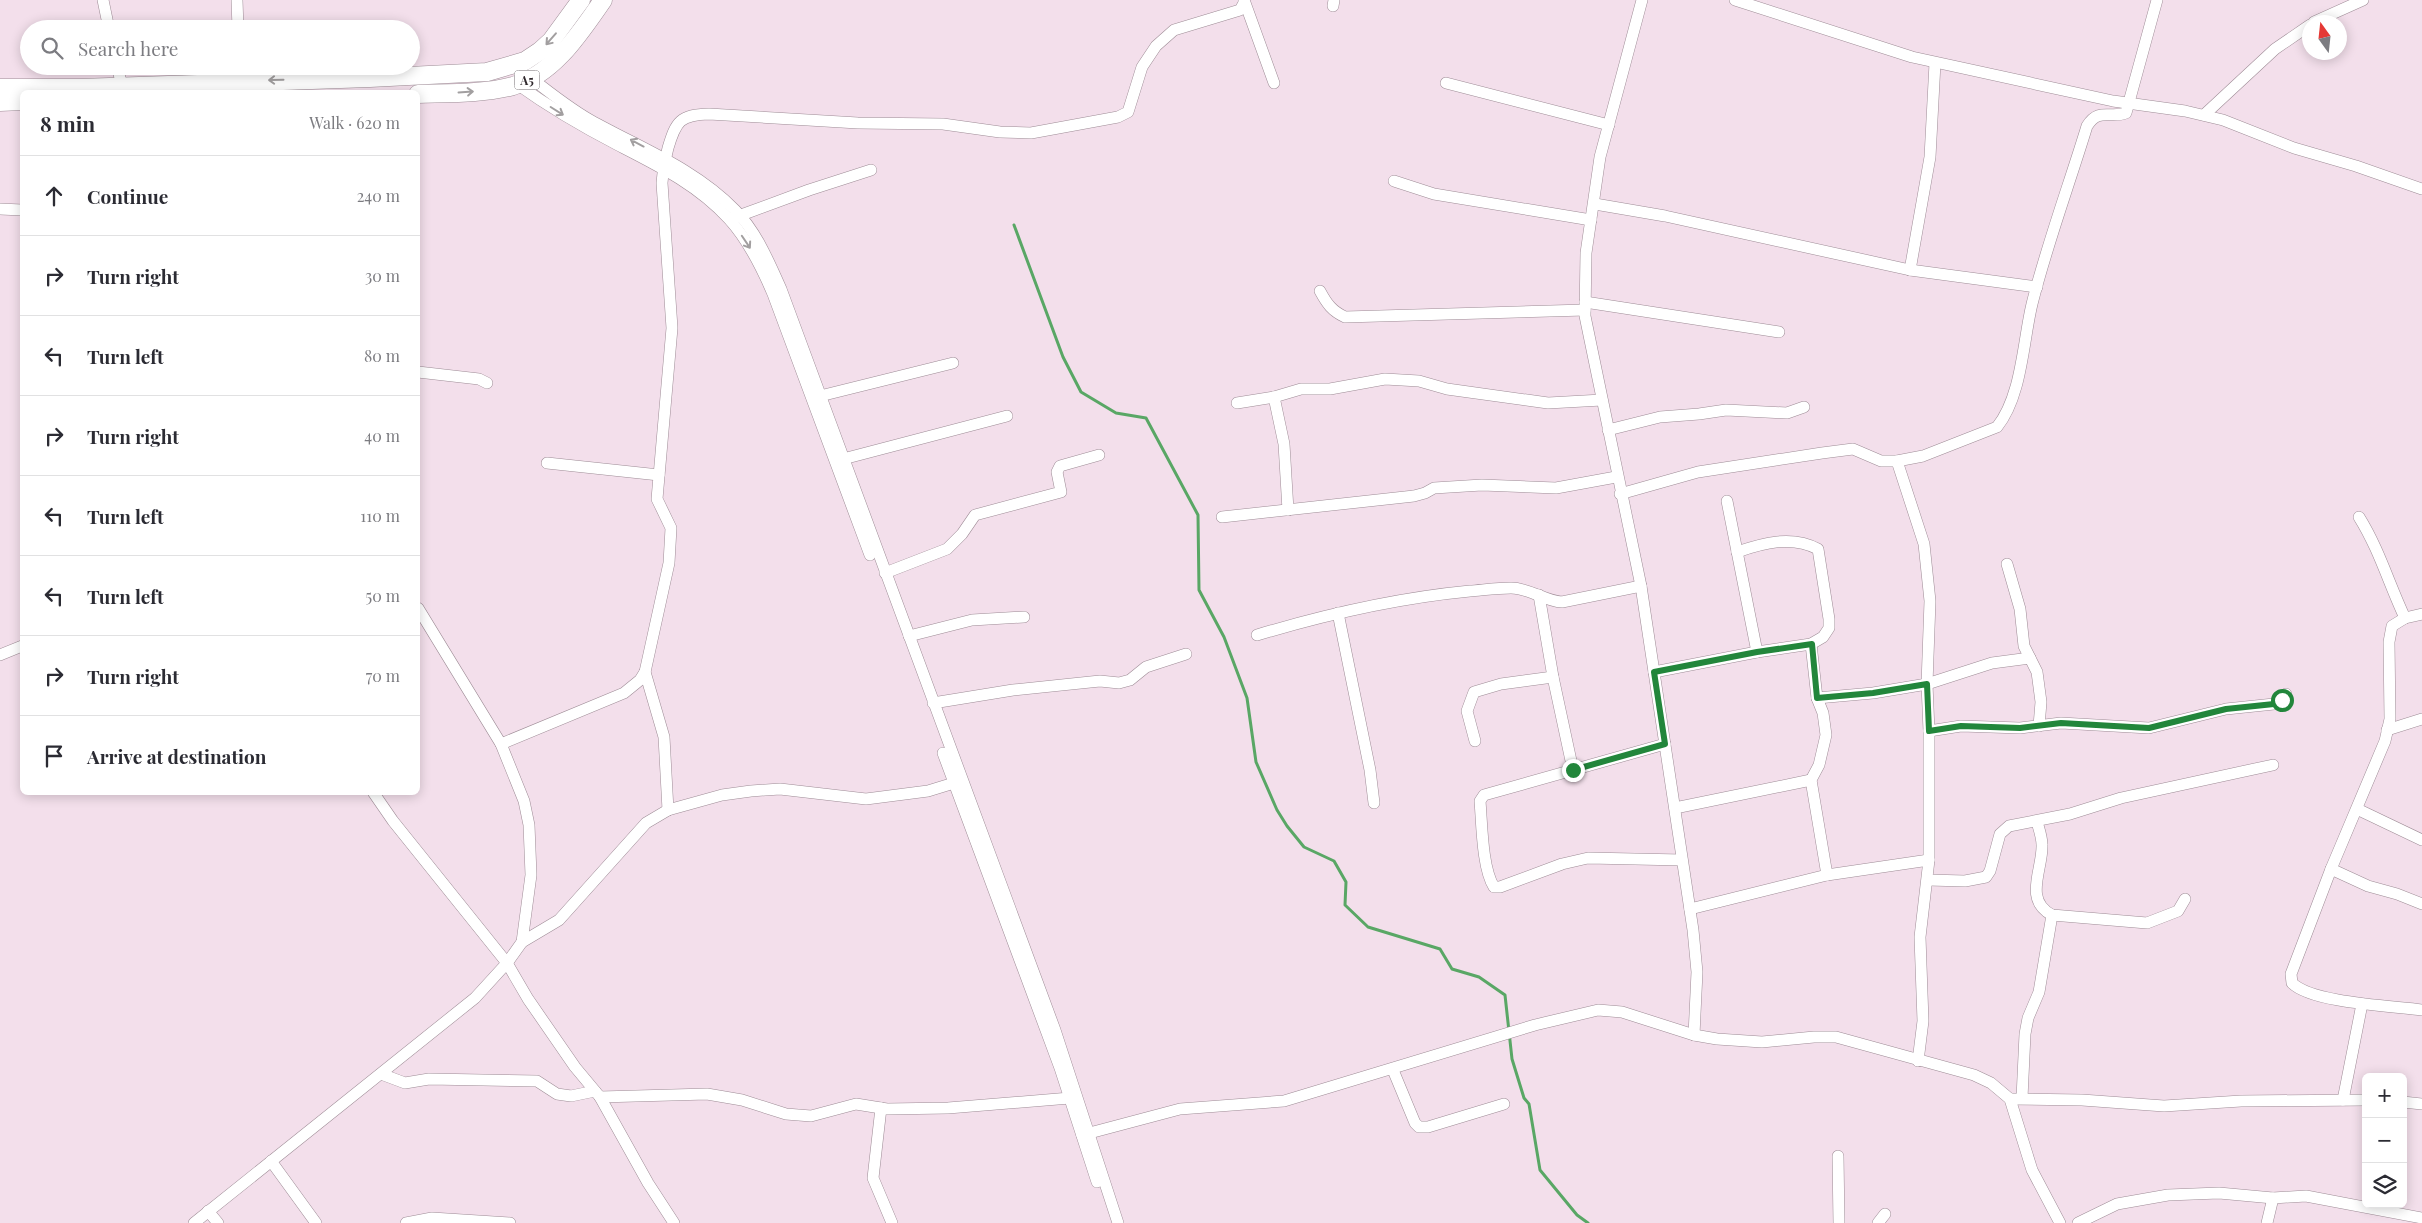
<!DOCTYPE html>
<meta charset="utf-8">
<style>
body{margin:0;font-family:"Playfair Display",serif;background:#f7f7f7;color:#2b2b33}
.controls{position:absolute;right:15px;bottom:15px;display:grid;overflow:hidden;border-radius:8px;box-shadow:0 2px 12px #0003}
.controls button{width:45px;height:45px;display:grid;place-items:center;padding:0;border:0;border-bottom:1px solid #e1e1e2;background:#fff;color:#2b2b33;font:25px sans-serif}
.compass{position:absolute;left:2302px;top:15px;width:45px;height:45px;border-radius:50%;background:#fff;box-shadow:0 2px 12px #0003;rotate:345deg}
.stop{position:absolute;width:15px;height:15px;margin:-11px;border:4px solid #22863b;border-radius:50%;background:#fff}
.stop.end{background:#22863b;border-color:#fff;box-shadow:0 1px 5px #0008}
.list{margin:0;padding:0;list-style:none}
h2{display:flex;justify-content:space-between;align-items:center;height:65px;margin:0;padding:0 20px;font-size:21px}
h2 small{font-size:16px;font-weight:400;color:#7c7c81}
.list li{display:grid;grid-template-columns:32px 1fr auto;gap:15px;align-items:center;box-sizing:border-box;height:80px;padding:0 20px;border-top:1px solid #e1e1e2}
.list b{display:block;font-size:19px;white-space:nowrap}
.list em{font-size:16px;font-style:normal;color:#7c7c81}
.icon{flex:none;width:28px;height:28px;fill:none;stroke:currentColor;stroke-width:2;stroke-linecap:round;stroke-linejoin:round}
.map{position:relative;flex:none;width:2422px;height:1223px;overflow:hidden}
.search{position:absolute;background:#fff;box-shadow:0 2px 12px #0003;left:20px;top:20px;width:400px;height:55px;display:flex;align-items:center;gap:12px;box-sizing:border-box;padding:0 18px;border-radius:28px;color:#7c7c81;font-size:19px}
.panel{position:absolute;background:#fff;box-shadow:0 2px 12px #0003;left:20px;top:90px;width:400px;height:705px;border-radius:8px}
.map>svg:first-child{display:block}
.lines{fill:none;stroke-linecap:round;stroke-linejoin:round}
.stream{stroke:#59a765;stroke-width:3}
.minor-casing{stroke:#9e8c96;stroke-width:12}
.highway-casing{stroke:#9e8c96;stroke-width:19}
.minor{stroke:#fff;stroke-width:11}
.highway{stroke:#fff;stroke-width:18}
.oneway{stroke:#a29fa0}
.route{stroke:#22863b;stroke-width:6}
.labels{text-anchor:middle;dominant-baseline:central;stroke-width:4;stroke-linejoin:round;paint-order:stroke}
.shield{fill:#fff;stroke:#6e696c;stroke-width:1}
.shield-label{font-size:12px;font-weight:bold;fill:#30292d}
</style>
<div class="map">
<svg width="2422" height="1223" viewBox="0 0 2422 1223">
<rect width="100%" height="100%" fill="#f3dfeb"/>
<g class="lines">
<polyline class="stream" points="1014,225 1063,357 1081,392 1116,413 1146,418 1198,515 1199,590 1224,637 1247,698 1256,762 1277,810 1287,826 1304,847 1334,861 1346,882 1345,905 1368,927 1440,949 1452,969 1479,977 1505,995 1512,1059 1524,1098 1529,1104 1540,1170 1577,1215 1588,1223"/>
<g class="minor-casing">
<g id="minor">
<polyline points="103,0 109,29"/>
<polyline points="237,0 238,29"/>
<polyline points="1244,0 1274,83"/>
<polyline points="1642,0 1600,157 1586,253 1585,316 1641,586 1693,930 1697,972 1694,1035"/>
<polyline points="1735,0 1912,57 2113,101 2185,111 2223,120 2294,148 2356,166 2422,189"/>
<polyline points="1333,6 1334,0"/>
<polyline points="2314,22 2363,0"/>
<polyline points="117,66 122,86"/>
<polyline points="239,66 240,81"/>
<path d="M531,78c19,15 38,30 59,42 50,28 104,48 145,90 21,21 34,52 46,79l274,741 63,193"/>
<polyline points="1446,83 1609,125"/>
<path d="M517,84c32,23 66,43 101,61 41,21 80,40 111,74 20,22 33,49 44,75l97,261"/>
<polyline points="2204,115 2275,49 2310,25"/>
<polyline points="1394,181 1434,194 1591,220"/>
<polyline points="1595,204 1665,216 1910,270 2037,287"/>
<polyline points="0,209 22,210"/>
<polyline points="733,218 809,190 871,170"/>
<polyline points="1910,270 1930,157 1935,63"/>
<path d="M1320,291c7,13 12,20 25,26l240,-7"/>
<polyline points="1585,302 1779,332"/>
<polyline points="418,372 479,379 487,383"/>
<polyline points="820,396 953,363"/>
<polyline points="1274,397 1284,444 1288,510"/>
<polyline points="1237,403 1274,397 1301,389 1330,389 1385,379 1419,381 1447,389 1548,403 1602,400"/>
<polyline points="1608,430 1660,417 1699,414 1726,410 1787,413 1804,407"/>
<polyline points="843,459 1007,416"/>
<polyline points="1897,461 1924,544 1930,601 1927,684 1929,731 1929,860 1920,937 1923,1021 1918,1061"/>
<polyline points="547,463 659,475"/>
<path d="M1620,494l78,-22 124,-19 31,-4 28,12h16l26,-5 74,-29c25,-31 26,-86 35,-123 15,-60 37,-119 55,-178 12,-19 23,-7 39,-13l31,-113"/>
<polyline points="1727,501 1757,652"/>
<polyline points="1222,517 1414,496 1425,493 1434,488 1482,485 1556,488 1616,477"/>
<path d="M2359,517c20,32 30,67 46,101"/>
<polyline points="2007,564 2020,609 2024,646 2037,672 2041,702 2039,726"/>
<polyline points="885,573 947,549 962,534 975,515 1061,492 1057,472 1060,466 1099,455"/>
<polyline points="1539,595 1553,677 1573,770"/>
<polyline points="1338,613 1370,770 1374,803"/>
<path d="M2422,614l-17,4 -13,8 -3,16 1,77 -5,22 -54,128 -40,105 1,9c20,20 100,23 130,27"/>
<path d="M1257,635c70,-21 140,-37 213,-44 13,-1 28,-3 41,-3 19,0 33,13 51,14l79,-16"/>
<polyline points="909,636 972,620 1024,617"/>
<polyline points="1811,644 1817,698 1823,713 1826,735 1819,765 1811,780 1827,875"/>
<polyline points="0,655 22,646"/>
<polyline points="645,672 664,737 668,810"/>
<path d="M1654,672l103,-20 54,-8 12,-7 6,-9v-9l-11,-70c-26,-14 -55,-6 -81,3"/>
<polyline points="1817,698 1873,693 1927,684 1992,663 2030,658"/>
<polyline points="933,703 1013,690 1100,681 1119,683 1130,680 1146,667 1186,654"/>
<polyline points="2387,730 2422,719"/>
<polyline points="1929,731 1961,726 2020,728 2061,723 2149,728 2226,709 2274,704 2286,694"/>
<polyline points="1475,741 1467,711 1474,692 1501,684 1553,677"/>
<path d="M501,744l123,-51 16,-13 5,-8 24,-109 2,-35 -14,-29 15,-171 -10,-145c1,-13 3,-23 6,-35 8,-27 12,-33 41,-34l149,9 85,1 57,8 31,1 87,-16 10,-5 14,-45 14,-21 18,-16 66,-20 4,-7"/>
<path d="M1665,744l-181,51 -4,6c2,23 2,67 14,86h6l62,-23 26,-6 94,2"/>
<polyline points="943,753 1060,1068 1097,1182"/>
<polyline points="373,792 393,821 507,963 528,999 575,1067 600,1097 648,1183 674,1223"/>
<polyline points="1675,808 1811,780"/>
<polyline points="2357,809 2422,840"/>
<path d="M2037,822c2,7 5,15 5,23 1,24 -19,55 10,70l95,8 31,-12 7,-12"/>
<polyline points="2331,869 2368,886 2397,894 2422,904"/>
<polyline points="1928,880 1965,881 1986,877 1990,871 2000,834 2009,826 2070,814 2121,798 2273,765"/>
<polyline points="1690,909 1827,875 1929,860"/>
<polyline points="522,942 559,920 646,823 668,810 722,795 751,791 780,789 866,799 928,791 954,783"/>
<polyline points="1393,1070 1415,1123 1419,1127 1428,1127 1504,1104"/>
<polyline points="381,1074 405,1083 429,1079 537,1081 557,1094 571,1096 595,1091"/>
<polyline points="600,1097 707,1094 742,1100 786,1114 811,1116 856,1104 887,1109 948,1108 1070,1098"/>
<polyline points="2022,1098 2025,1034 2028,1018 2039,992 2052,915"/>
<polyline points="2010,1099 2082,1100 2164,1106 2241,1101 2366,1100"/>
<polyline points="2343,1100 2362,1004"/>
<polyline points="2403,1102 2422,1104"/>
<polyline points="881,1108 873,1178 892,1223"/>
<polyline points="1082,1135 1180,1109 1284,1101 1535,1025 1598,1010 1622,1012 1694,1035 1717,1039 1762,1042 1814,1037 1836,1037 1974,1075 1991,1083 2010,1099 2032,1170 2060,1223"/>
<polyline points="1838,1156 1839,1223"/>
<polyline points="271,1161 316,1223"/>
<polyline points="208,1211 218,1223"/>
<polyline points="194,1223 475,998 507,963 522,942 531,875 529,825 524,801 501,744 418,608"/>
<polyline points="406,1223 432,1218 510,1223"/>
<polyline points="1878,1223 1885,1214"/>
<polyline points="2078,1223 2117,1204 2168,1195 2219,1193 2273,1198 2306,1196 2422,1218"/>
<polyline points="2267,1223 2273,1198"/>
</g>
</g>
<g class="highway-casing">
<g id="highway">
<polyline points="0,88 80,88 370,78 487,72 525,61 540,51 551,41 581,0"/>
<path d="M418,94c30,-1 65,0 95,-8 41,-12 67,-53 90,-86"/>
<polyline points="0,102 22,101"/>
</g>
</g>
<use href="#minor" class="minor"/>
<use href="#highway" class="highway"/>
</g>
<defs><path id="oneway-shaft" d="M-6 0H5M1.5-3L5.5 0L1.5 3" fill="none" stroke-width="1.6" stroke-linecap="round" stroke-linejoin="round" transform="scale(1.25)"/></defs>
<g class="oneway">
<use href="#oneway-shaft" transform="translate(551 39) rotate(131)"/>
<use href="#oneway-shaft" transform="translate(276 80) rotate(179)"/>
<use href="#oneway-shaft" transform="translate(466 92) rotate(-4)"/>
<use href="#oneway-shaft" transform="translate(557 111) rotate(32)"/>
<use href="#oneway-shaft" transform="translate(637 143) rotate(-152)"/>
<use href="#oneway-shaft" transform="translate(746 242) rotate(56)"/>
</g>
<g class="lines">
<polyline class="route" points="1573,770 1665,744 1654,672 1757,652 1812,644 1817,698 1873,693 1927,684 1929,731 1961,726 2020,728 2061,723 2149,728 2226,709 2274,704 2282,700"/>
</g>
<g class="labels">
<rect class="shield" x="514.5" y="70.5" width="25" height="19" rx="4"/>
<g class="shield-label">
<text x="527" y="80">A5</text>
</g>
</g>
</svg>
<div class="controls">
<button>+</button>
<button>−</button>
<button><svg class="icon" aria-label="layers" viewBox="0 0 24 24"><path d="M12 4l9 5-9 5-9-5zM3 14l9 5 9-5"/></svg></button>
</div>
<svg class="compass" viewBox="-18 -18 36 36"><path d="M0-13l5 13h-10z" fill="#e53935"/><path d="M0 13l5-13h-10z" fill="#7c7c81"/></svg>
<div class="stop" style="left:2282px;top:700px"></div>
<div class="stop end" style="left:1573px;top:770px"></div>
<div class="search"><svg class="icon" aria-label="search" viewBox="0 0 24 24"><circle cx="10" cy="10" r="6"/><path d="M15 15l6 6"/></svg>Search here</div>
<section class="panel">
<h2>8 min<small>Walk · 620 m</small></h2>
<ul class="list">
<li><svg class="icon" aria-label="ahead" viewBox="0 0 24 24"><path d="M12 20V5M6 11l6-6 6 6"/></svg><div><b>Continue</b></div><em>240 m</em></li>
<li><svg class="icon" aria-label="right" viewBox="0 0 24 24"><path d="M7 20v-9h11M14 6l5 5-5 5"/></svg><div><b>Turn right</b></div><em>30 m</em></li>
<li><svg class="icon" aria-label="left" viewBox="0 0 24 24"><path d="M17 20v-9H6M10 6l-5 5 5 5"/></svg><div><b>Turn left</b></div><em>80 m</em></li>
<li><svg class="icon" aria-label="right" viewBox="0 0 24 24"><path d="M7 20v-9h11M14 6l5 5-5 5"/></svg><div><b>Turn right</b></div><em>40 m</em></li>
<li><svg class="icon" aria-label="left" viewBox="0 0 24 24"><path d="M17 20v-9H6M10 6l-5 5 5 5"/></svg><div><b>Turn left</b></div><em>110 m</em></li>
<li><svg class="icon" aria-label="left" viewBox="0 0 24 24"><path d="M17 20v-9H6M10 6l-5 5 5 5"/></svg><div><b>Turn left</b></div><em>50 m</em></li>
<li><svg class="icon" aria-label="right" viewBox="0 0 24 24"><path d="M7 20v-9h11M14 6l5 5-5 5"/></svg><div><b>Turn right</b></div><em>70 m</em></li>
<li><svg class="icon" aria-label="arrive" viewBox="0 0 24 24"><path d="M6 21V4h12l-3 4 3 4H6"/></svg><div><b>Arrive at destination</b></div></li>
</ul>
</section>
</div>
